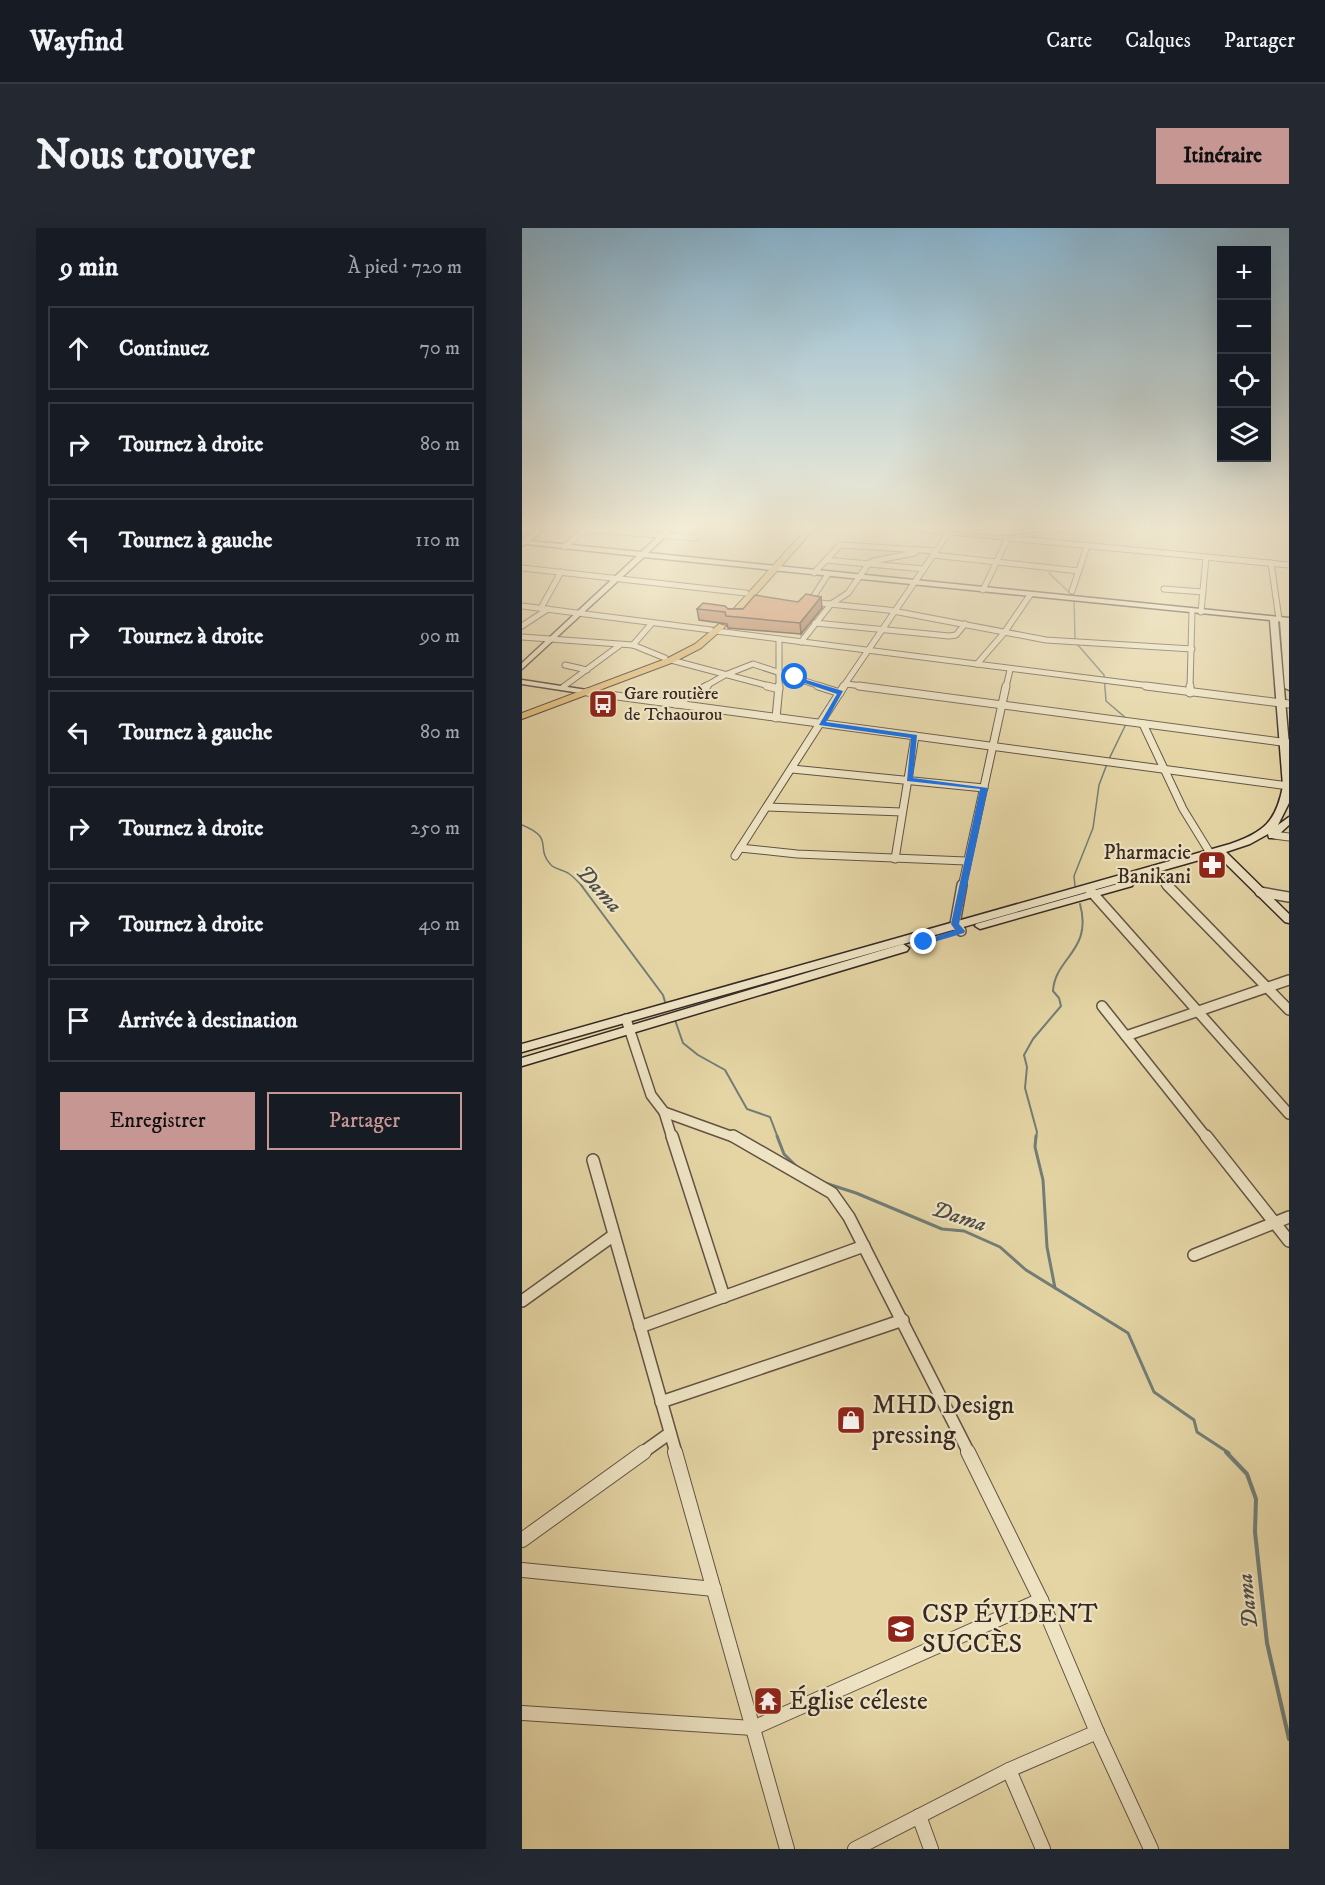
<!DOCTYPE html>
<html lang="fr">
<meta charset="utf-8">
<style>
body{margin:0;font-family:"IM FELL DW Pica",serif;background:#242831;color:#f1f3f6}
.controls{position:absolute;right:18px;top:18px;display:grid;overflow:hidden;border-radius:0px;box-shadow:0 6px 24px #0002}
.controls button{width:54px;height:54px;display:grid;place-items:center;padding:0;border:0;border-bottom:2px solid #363941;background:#171b24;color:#f1f3f6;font:30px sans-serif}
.stop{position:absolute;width:18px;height:18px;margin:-14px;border:4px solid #1a73e8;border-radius:50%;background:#fff}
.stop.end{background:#1a73e8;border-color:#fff;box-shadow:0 2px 6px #0008}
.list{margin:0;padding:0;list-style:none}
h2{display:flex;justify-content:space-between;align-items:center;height:78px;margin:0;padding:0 24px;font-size:26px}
h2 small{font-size:20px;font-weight:400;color:#9ea1a6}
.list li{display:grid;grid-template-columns:39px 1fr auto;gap:18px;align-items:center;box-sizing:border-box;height:84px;margin:0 12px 12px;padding:0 12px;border:2px solid #363941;border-radius:0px}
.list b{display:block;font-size:22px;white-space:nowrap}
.list em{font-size:20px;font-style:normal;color:#9ea1a6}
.actions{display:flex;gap:12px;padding:18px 24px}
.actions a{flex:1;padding:14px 0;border:2px solid #c59692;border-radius:0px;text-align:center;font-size:21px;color:#c59692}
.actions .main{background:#c59692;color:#111}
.icon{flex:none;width:33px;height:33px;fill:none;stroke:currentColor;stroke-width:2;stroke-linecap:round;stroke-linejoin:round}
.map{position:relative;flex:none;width:767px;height:1621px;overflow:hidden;border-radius:0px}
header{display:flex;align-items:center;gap:36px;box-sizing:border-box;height:84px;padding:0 30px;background:#171b24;border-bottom:2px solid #363941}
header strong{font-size:28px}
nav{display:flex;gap:33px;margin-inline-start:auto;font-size:21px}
.intro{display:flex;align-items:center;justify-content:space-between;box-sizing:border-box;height:144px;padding:0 36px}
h1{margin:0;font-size:42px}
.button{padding:15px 27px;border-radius:0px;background:#c59692;color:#111;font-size:21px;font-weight:700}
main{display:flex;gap:36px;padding:0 36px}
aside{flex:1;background:#171b24;border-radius:0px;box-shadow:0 6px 24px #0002}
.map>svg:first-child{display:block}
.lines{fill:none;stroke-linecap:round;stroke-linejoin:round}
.stream-far3{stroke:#717e77;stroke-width:1.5}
.stream-far2{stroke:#717e77;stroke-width:2}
.stream-far1{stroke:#717e77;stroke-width:3}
.stream{stroke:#717e77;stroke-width:4}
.street-far4-casing{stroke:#625344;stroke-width:7}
.street-far3-casing{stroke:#625344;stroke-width:9}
.street-far2-casing{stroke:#625344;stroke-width:12}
.street-far1-casing{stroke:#625344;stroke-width:14}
.street-casing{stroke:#625344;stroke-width:16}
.secondary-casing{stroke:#362823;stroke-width:3}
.primary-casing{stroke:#362823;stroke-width:2}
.street-far4{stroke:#eee4c4;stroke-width:5}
.street-far3{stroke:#eee4c4;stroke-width:7}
.street-far2{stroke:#eee4c4;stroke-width:9}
.street-far1{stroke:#eee4c4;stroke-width:11}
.street{stroke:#eee4c4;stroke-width:14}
.secondary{fill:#eee4c4;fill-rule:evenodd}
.primary{fill:#e2ba72;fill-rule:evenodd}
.wall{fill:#b57957;stroke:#362823;stroke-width:1.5}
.shaded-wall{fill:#946347;stroke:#362823;stroke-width:1.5}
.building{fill:#d38d65;stroke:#362823;stroke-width:1.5}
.route{fill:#1a73e8}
.labels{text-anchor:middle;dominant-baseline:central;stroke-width:4.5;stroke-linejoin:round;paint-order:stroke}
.far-poi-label{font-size:18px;fill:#362823;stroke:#eee4c4;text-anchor:start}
.poi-label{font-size:21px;fill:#362823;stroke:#eee4c4;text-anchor:end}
.water-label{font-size:22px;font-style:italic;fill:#4e4c46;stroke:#eee4c4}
.near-poi-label{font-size:26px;fill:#362823;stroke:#eee4c4;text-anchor:start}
</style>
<header>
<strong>Wayfind</strong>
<nav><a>Carte</a><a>Calques</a><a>Partager</a></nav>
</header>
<div class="intro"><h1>Nous trouver</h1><a class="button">Itinéraire</a></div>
<main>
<aside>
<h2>9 min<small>À pied · 720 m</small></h2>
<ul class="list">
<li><svg class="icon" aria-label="ahead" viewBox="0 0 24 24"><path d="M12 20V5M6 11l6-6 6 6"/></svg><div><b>Continuez</b></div><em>70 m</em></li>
<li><svg class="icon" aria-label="right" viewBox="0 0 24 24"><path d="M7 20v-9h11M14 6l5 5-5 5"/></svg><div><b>Tournez à droite</b></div><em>80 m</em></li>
<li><svg class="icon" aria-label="left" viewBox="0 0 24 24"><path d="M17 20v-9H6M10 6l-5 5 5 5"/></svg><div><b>Tournez à gauche</b></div><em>110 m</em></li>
<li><svg class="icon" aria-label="right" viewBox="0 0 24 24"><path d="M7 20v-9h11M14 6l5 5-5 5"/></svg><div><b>Tournez à droite</b></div><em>90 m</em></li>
<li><svg class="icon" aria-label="left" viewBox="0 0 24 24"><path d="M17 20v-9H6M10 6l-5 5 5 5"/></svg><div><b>Tournez à gauche</b></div><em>80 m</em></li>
<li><svg class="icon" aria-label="right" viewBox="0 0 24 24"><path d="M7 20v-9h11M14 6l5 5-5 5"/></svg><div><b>Tournez à droite</b></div><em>250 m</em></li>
<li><svg class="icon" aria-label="right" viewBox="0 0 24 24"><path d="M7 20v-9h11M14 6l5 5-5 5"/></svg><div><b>Tournez à droite</b></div><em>40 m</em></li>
<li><svg class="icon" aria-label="arrive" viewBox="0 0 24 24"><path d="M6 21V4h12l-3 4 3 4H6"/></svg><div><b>Arrivée à destination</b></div></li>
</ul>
<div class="actions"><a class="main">Enregistrer</a><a>Partager</a></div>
</aside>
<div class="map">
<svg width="767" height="1621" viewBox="0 0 767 1621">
<rect width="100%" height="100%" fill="#e5d5a5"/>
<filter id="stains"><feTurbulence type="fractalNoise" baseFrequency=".00333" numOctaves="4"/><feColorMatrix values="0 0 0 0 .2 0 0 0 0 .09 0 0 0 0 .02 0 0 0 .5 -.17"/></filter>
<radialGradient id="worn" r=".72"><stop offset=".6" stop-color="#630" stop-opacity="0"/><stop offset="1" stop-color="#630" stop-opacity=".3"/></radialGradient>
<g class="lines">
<g class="stream-far3">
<polyline points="527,345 552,369 553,411"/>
<polyline points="555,416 582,447 584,473 605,491"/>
<polyline points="587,531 604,496"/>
<path d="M0,597c34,14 12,22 29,40 4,4 12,5 17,8 6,4 10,9 15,14"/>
<polyline points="553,658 552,648 571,600 577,557 585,536"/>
</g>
<g class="stream-far2">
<polyline points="59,657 141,767 144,777"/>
<polyline points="153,792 161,815 176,827 203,842 225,881 248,889 256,910"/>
<path d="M514,910l1,-6 -12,-44 2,-21 -3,-12 9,-16 28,-33 -2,-8 -6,-7c2,-34 40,-40 27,-87"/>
</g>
<g class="stream-far1">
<polyline points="255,908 262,926 275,939"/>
<polyline points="514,908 513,919 521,952 525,1019 533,1060"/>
<polyline points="303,955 334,965 420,1001 442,1003 478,1019 504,1042 606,1105 632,1164 672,1192 675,1204 707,1225"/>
</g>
<polyline class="stream" points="704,1224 725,1246 734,1271 733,1304 745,1415 767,1511"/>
<g class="street-far4-casing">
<g id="street-far4">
<polyline points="49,300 174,310"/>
<polyline points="449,306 453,300"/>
<polyline points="42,319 63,302"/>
<polyline points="411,327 557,343"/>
<polyline points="304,332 402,341"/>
<polyline points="351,333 393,325"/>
<polyline points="749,335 757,391"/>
<polyline points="0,340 224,365"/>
<polyline points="292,345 318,317 414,323"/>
<polyline points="306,346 288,374 366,382 524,412 670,421"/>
<polyline points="642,361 681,364"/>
<polyline points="461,362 486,310 767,337"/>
<polyline points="550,363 565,318"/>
<polyline points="0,378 189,402"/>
<polyline points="19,380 39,344"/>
<polyline points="679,384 684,329"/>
<polyline points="293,395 427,408 434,407 443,396"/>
<polyline points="0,398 26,381"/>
<polyline points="194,403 636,459"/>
<polyline points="0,409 111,417 143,430"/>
<polyline points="257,411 257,459"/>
<polyline points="279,414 309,376 326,365 347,335"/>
<polyline points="111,417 130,395"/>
<polyline points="149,432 251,459"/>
<polyline points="455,436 482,405 508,367"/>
<polyline points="43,437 65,442"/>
<polyline points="324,456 349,459"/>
<polyline points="41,459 98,417"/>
<polyline points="182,459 203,447 231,436 301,459"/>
<polyline points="321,459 427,304"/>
<polyline points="484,459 488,442"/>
<polyline points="668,459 670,383"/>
</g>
</g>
<g class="street-far3-casing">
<g id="street-far3">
<polyline points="245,458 257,461"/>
<polyline points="296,458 318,465"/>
<polyline points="337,458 767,515"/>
<polyline points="624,458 767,476"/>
<polyline points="65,464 767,558"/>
<polyline points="668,465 668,458"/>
<polyline points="154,476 185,458"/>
<polyline points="254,490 257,458"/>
<polyline points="621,496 661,581 688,625"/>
<polyline points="270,541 462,560"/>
<polyline points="245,579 380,584"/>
<polyline points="752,607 767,609"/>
<polyline points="218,620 275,626 444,633"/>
<polyline points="213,628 322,458"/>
<polyline points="373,631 393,508"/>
<polyline points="635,647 646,659"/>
<polyline points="440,659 484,458"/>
</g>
</g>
<g class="street-far2-casing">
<g id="street-far2">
<polyline points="645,657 767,782"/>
<polyline points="567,661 767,886"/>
<polyline points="738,664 767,669"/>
<polyline points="439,703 433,696 440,657"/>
<polyline points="580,778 685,910"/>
<polyline points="104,791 129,867 142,884 214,910"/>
<polyline points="604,808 767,752"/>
<polyline points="142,884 150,910"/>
</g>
</g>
<g class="street-far1-casing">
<g id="street-far1">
<polyline points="150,908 202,1069"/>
<polyline points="211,908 310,965 327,989 447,1225"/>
<polyline points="684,908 767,1013"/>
<polyline points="71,932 154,1225"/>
<polyline points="672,1027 767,989"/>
<polyline points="0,1073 92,1007"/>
<polyline points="118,1099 342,1018"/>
<polyline points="139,1174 381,1092"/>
<polyline points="120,1225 148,1205"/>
</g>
</g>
<g class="street-casing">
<g id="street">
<polyline points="153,1224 265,1621"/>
<polyline points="446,1224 519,1372 575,1504 629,1621"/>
<polyline points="0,1312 122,1224"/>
<polyline points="0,1342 192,1361"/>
<polyline points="0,1485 231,1500 519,1372"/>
<polyline points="487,1542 521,1621"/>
<polyline points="397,1588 409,1621"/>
<polyline points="333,1621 487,1542 575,1504"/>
</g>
</g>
<g class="secondary-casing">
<g id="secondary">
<path d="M16,300h7l-15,13 111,11 26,-24h7l-26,25 641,65v72l-4,-2 -5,-67h-2l11,124v58l-11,22 11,-8v8l-14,13h-6l-1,-4 -18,10 -24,8 63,62v9l-4,-1 -68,-67 -695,197v-8l708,-200c34,-12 46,-22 53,-58l-13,-166 -626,-63 -122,112v-6l115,-107 -111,-12 -4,2v-6z"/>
<polygon points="0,452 65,462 69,464 65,466 0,456"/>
<polygon points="606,653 610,654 611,656 610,658 458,701 453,698 454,696"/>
<polygon points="381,716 387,720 385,723 0,838 0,830"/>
</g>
</g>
<g class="primary-casing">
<g id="primary">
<polygon points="285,300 293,300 213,390 207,390 207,386"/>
<path d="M378,300c36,-1 72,8 107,8 25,-1 50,-9 75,-8l-74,12 -104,-10z"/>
<polygon points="197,396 204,398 179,420 152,434 0,491 0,485 146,430 173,416"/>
</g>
</g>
<use href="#street-far4" class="street-far4"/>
<use href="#street-far3" class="street-far3"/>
<use href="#street-far2" class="street-far2"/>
<use href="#street-far1" class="street-far1"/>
<use href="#street" class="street"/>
<use href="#secondary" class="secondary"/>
<use href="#primary" class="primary"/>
</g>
<polygon class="wall" points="300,380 279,406 206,400 205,396 177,392 175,381"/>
<polygon class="shaded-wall" points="299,369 300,380 279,406 278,395"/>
<polygon class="building" points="284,366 299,369 278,395 204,388 203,384 175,381 181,375 203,378 206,381 221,381 233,367 276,374"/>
<linearGradient id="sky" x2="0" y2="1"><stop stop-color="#88b5d1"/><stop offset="0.57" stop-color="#f3ecd6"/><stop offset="1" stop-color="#f3ecd6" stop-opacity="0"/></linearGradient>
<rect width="767" height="527" fill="url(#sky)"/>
<polygon class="route" points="271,448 321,463 304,494 395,507 391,550 466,560 437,696 443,703 442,705 402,717 398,714 433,702 429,696 458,561 385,553 389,510 297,497 315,466 271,451"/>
<defs>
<g id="bus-square" transform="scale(1.5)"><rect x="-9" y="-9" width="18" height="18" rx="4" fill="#8f2418" stroke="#eee4c4"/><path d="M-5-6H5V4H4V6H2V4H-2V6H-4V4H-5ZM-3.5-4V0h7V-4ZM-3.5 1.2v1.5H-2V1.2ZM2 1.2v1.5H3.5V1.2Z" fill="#fff"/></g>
<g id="pharmacy-square" transform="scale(1.5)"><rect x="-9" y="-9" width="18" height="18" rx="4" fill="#8f2418" stroke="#eee4c4"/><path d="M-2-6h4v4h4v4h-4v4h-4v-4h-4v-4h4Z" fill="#fff"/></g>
<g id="shop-square" transform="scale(1.5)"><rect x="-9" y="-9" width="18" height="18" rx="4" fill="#8f2418" stroke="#eee4c4"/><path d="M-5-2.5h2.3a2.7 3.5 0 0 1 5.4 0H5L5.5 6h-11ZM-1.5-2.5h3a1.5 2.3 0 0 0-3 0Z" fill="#fff"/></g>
<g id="school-square" transform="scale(1.5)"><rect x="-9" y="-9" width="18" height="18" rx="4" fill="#8f2418" stroke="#eee4c4"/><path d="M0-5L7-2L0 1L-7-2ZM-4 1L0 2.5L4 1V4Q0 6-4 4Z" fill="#fff"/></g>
<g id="temple-square" transform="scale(1.5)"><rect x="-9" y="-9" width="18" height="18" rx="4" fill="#8f2418" stroke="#eee4c4"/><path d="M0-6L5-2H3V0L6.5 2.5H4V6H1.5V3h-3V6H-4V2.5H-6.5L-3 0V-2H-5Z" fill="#fff"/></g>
</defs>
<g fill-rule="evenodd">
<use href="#bus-square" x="81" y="476"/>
<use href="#pharmacy-square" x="690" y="637"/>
<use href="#shop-square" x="329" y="1192"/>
<use href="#school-square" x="379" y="1401"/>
<use href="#temple-square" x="246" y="1473"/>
</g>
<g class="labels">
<g class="far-poi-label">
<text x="102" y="466">Gare routière<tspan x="102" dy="21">de Tchaourou</tspan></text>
</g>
<g class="poi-label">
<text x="669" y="625">Pharmacie<tspan x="669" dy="24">Banikani</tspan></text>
</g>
<g class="water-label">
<text transform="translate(77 661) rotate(48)">Dama</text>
<text transform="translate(437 989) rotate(18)">Dama</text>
<text transform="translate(726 1373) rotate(-96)">Dama</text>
</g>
<g class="near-poi-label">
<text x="350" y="1177">MHD Design<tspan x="350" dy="30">pressing</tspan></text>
<text x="400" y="1386">CSP ÉVIDENT<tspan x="400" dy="30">SUCCÈS</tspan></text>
<text x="267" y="1473">Église céleste</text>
</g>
</g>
<rect width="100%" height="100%" filter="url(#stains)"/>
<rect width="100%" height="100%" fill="url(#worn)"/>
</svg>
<div class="controls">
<button>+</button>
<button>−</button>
<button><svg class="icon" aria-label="locate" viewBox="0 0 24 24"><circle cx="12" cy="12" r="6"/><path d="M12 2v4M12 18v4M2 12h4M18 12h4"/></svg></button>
<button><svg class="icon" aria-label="layers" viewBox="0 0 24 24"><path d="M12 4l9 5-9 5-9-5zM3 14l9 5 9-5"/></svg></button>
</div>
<div class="stop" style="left:273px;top:449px"></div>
<div class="stop end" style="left:402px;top:714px"></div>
</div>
</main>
